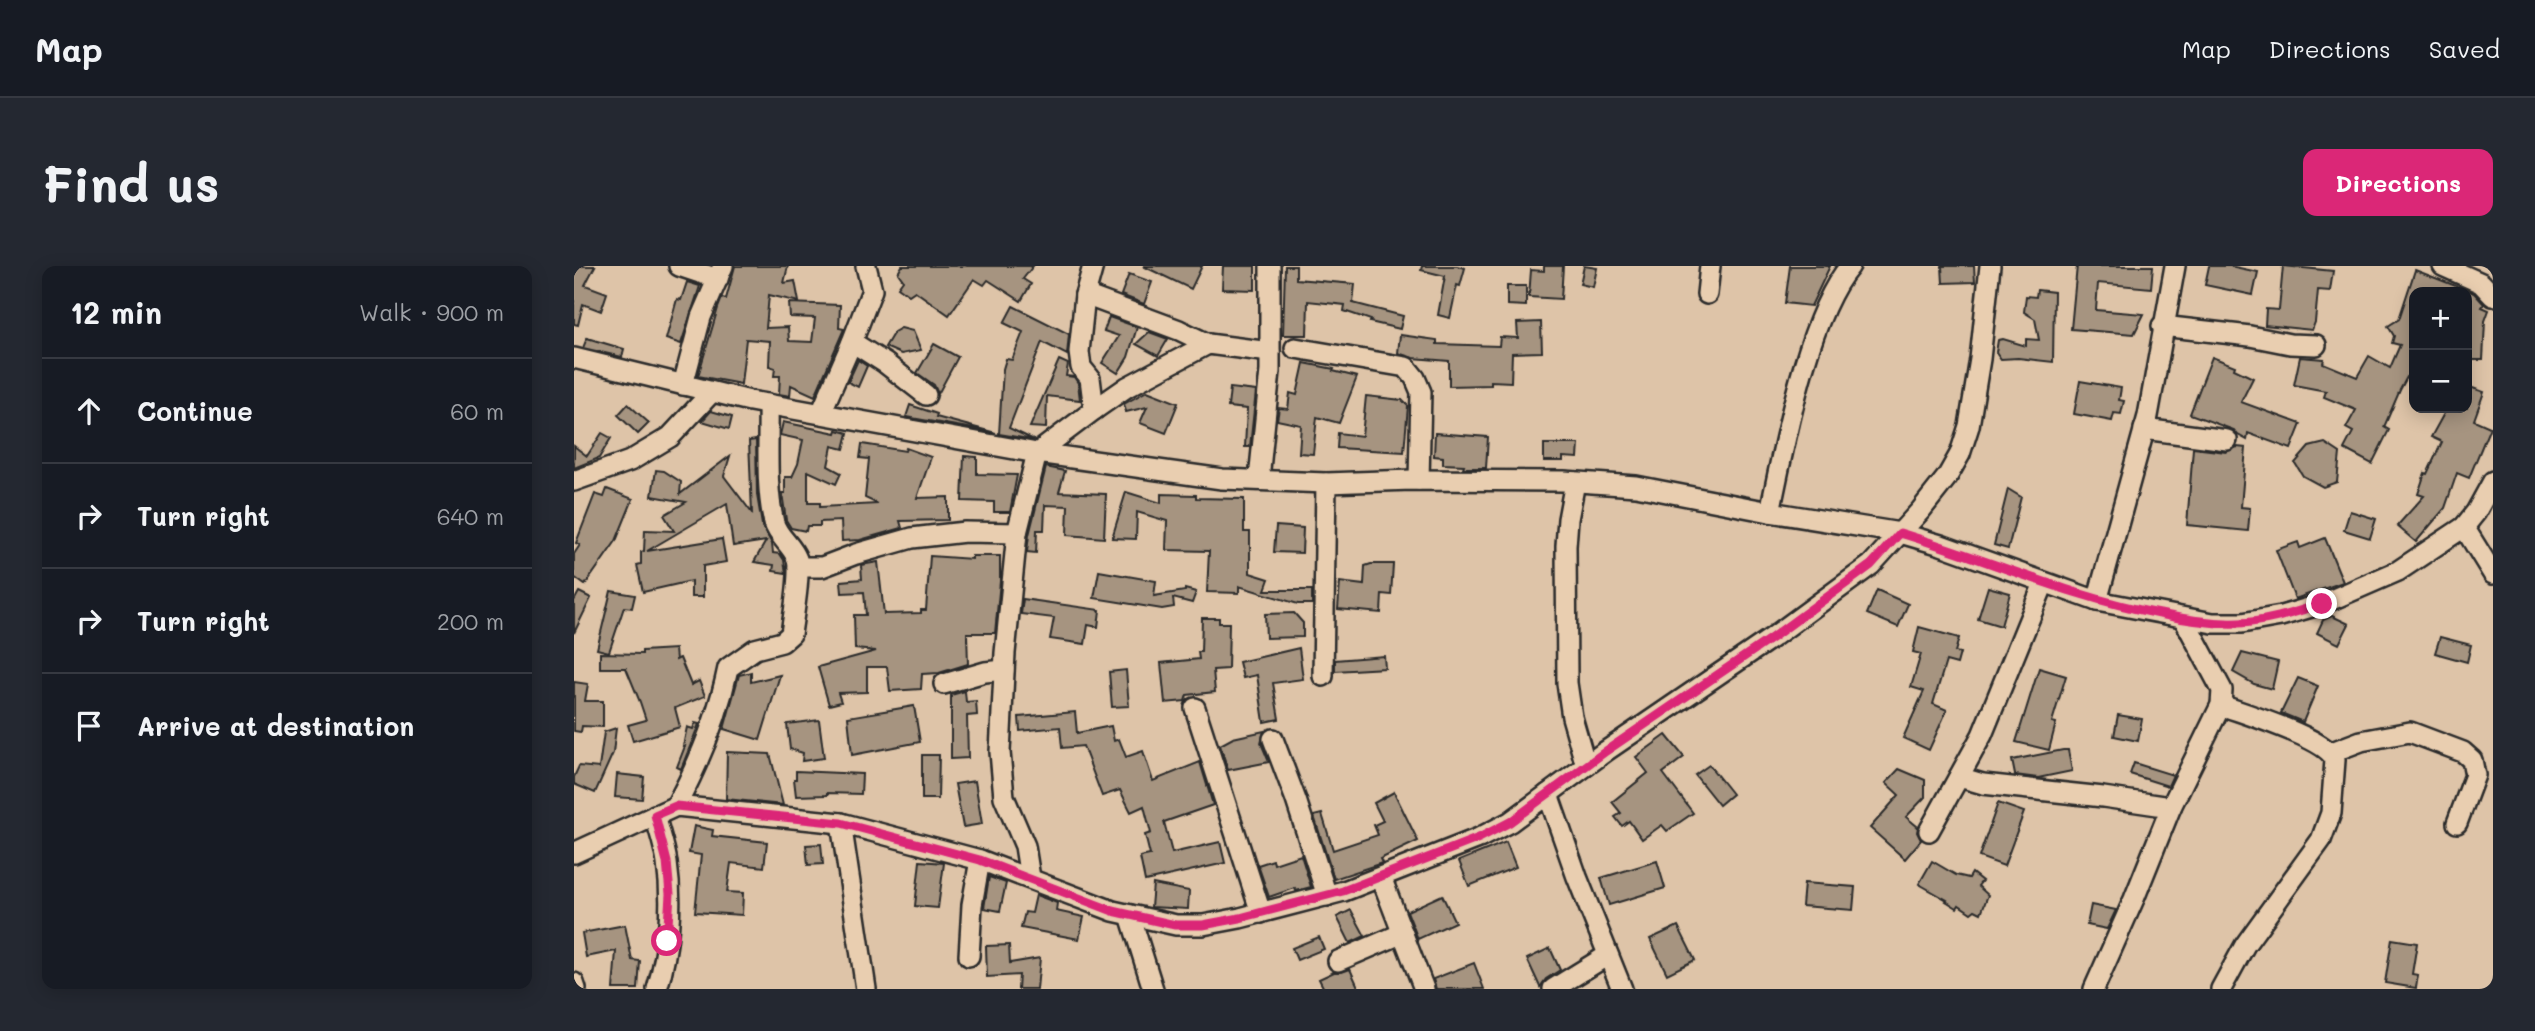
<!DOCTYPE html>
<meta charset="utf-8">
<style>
body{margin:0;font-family:Mali,sans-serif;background:#242831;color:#f1f3f6}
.controls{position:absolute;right:21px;top:21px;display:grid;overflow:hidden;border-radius:14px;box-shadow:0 4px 18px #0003}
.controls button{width:63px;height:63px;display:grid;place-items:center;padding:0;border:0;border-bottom:2px solid #363941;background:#171b24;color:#f1f3f6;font:35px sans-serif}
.stop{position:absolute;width:21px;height:21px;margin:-16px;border:5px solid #db2777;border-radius:50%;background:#fff}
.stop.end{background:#db2777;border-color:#fff;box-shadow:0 2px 7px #0008}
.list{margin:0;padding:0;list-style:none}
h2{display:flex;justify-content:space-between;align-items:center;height:91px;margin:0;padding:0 28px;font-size:30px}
h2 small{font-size:23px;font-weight:400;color:#9ea1a6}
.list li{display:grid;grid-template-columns:46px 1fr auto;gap:21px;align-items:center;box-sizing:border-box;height:105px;padding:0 28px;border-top:2px solid #363941}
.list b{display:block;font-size:26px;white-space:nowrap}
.list em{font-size:23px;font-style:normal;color:#9ea1a6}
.icon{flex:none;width:38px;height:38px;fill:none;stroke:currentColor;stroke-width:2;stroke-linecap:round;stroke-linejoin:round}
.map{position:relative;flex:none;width:1919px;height:723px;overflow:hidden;border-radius:14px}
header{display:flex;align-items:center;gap:42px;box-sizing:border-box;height:98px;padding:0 35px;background:#171b24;border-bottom:2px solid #363941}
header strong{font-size:33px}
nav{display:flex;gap:38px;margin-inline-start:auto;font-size:24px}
.intro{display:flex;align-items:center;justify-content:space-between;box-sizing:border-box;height:168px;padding:0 42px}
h1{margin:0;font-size:49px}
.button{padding:18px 32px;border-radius:14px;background:#db2777;color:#fff;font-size:24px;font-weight:700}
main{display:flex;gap:42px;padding:0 42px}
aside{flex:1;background:#171b24;border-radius:14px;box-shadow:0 4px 18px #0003}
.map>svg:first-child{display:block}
.building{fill:#a69480;stroke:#2b2b2b;stroke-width:2}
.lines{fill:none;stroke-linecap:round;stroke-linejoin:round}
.minor-casing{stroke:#2b2b2b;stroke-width:24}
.minor{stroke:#e9ceb0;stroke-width:19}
.route{stroke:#db2777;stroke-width:9}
</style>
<header>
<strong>Map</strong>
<nav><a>Map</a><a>Directions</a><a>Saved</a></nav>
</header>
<div class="intro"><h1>Find us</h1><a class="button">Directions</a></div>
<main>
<aside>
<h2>12 min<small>Walk · 900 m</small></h2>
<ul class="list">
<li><svg class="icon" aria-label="ahead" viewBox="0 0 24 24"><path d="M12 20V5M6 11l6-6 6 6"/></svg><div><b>Continue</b></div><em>60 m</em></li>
<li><svg class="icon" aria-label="right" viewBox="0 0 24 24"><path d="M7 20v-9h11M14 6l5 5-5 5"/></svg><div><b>Turn right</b></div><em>640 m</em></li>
<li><svg class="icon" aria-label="right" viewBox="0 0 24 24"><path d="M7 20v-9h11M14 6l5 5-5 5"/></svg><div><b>Turn right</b></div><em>200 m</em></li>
<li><svg class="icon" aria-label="arrive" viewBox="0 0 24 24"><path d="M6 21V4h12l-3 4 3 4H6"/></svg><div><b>Arrive at destination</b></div></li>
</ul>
</aside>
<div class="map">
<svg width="1919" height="723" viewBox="0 0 1919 723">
<rect width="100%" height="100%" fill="#dec4a8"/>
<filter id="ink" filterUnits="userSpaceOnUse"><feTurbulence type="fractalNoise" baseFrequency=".0143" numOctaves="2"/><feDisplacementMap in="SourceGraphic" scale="14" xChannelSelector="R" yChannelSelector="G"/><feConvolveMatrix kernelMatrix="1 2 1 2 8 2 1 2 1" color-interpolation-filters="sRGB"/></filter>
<g filter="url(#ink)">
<g class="building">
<polygon points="0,0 21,0 11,19 33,27 27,45 9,38 4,59 0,58"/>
<polygon points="161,0 214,0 210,17 221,15 225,36 195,29 192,62 214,61 215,75 238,76 241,52 216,51 215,37 266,39 265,62 270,63 241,130 217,119 216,130 205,128 206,110 200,110 201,102 195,100 196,75 172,73 167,118 124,110 144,42 148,32 152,33"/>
<polygon points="328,0 459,0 449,13 457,18 447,35 414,14 410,19 400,13 375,49 341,25 335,29 324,21 329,14 324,7"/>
<polygon points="569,0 628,0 617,23"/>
<polygon points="649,0 681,0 681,24 648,23"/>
<polygon points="711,0 722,0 722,13 781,18 779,37 829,50 826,63 796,56 797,54 770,45 771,39 734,35 733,69 709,69"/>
<polygon points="848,0 883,0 891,2 886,20 883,19 876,52 864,49 871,10 847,4"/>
<polygon points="970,0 989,0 987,33 955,31 957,4 970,5"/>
<polygon points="1010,0 1023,2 1019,21 1006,18"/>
<polygon points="1216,0 1256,0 1237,40 1211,37"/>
<polygon points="1368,0 1400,0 1401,16 1369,17"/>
<polygon points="1503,0 1579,0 1577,22 1524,17 1522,44 1570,48 1560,68 1497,63"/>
<polygon points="1635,0 1656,0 1684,6 1679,29 1631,19"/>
<polygon points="1709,0 1759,5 1756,25 1744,24 1741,56 1738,64 1691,59 1692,43 1705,44"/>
<polygon points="1841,4 1900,27 1910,38 1908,41 1915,44 1911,55 1909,94 1893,94 1893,26 1840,26 1840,113 1833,111 1826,124 1810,161 1815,164 1798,198 1770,183 1779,166 1772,162 1782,144 1750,131 1752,125 1720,119 1726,91 1750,93 1749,97 1783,111 1795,90 1816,102 1826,79 1818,77 1820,70 1814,60 1825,53"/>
<polygon points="555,8 578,16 570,38 547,29"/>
<polygon points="113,16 126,20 107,78 92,73 103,33 107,34"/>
<polygon points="933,20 952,20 952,40 933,39"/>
<polygon points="1463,24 1480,26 1479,96 1444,92 1427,93 1422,86 1424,74 1429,73 1452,80 1452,73 1465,74 1461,53 1450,46 1452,30 1462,31"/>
<polygon points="439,40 495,68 493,89 468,76 435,162 460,174 425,168 429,103 432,93 438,94 449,66 430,57"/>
<polygon points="535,51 563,61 554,91 544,107 528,97 545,70 530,65"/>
<polygon points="967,56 968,86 938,87 937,116 917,115 917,119 875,120 875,95 839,92 824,87 826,69 863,74 863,78 925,80 926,71 944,72 943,57"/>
<polygon points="327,62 339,65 347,84 327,88 311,81 320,66"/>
<polygon points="575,66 594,73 584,90 562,78"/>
<polygon points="13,72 50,83 48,91 9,82"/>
<polygon points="360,78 384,91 364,128 360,119 343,107"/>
<polygon points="1638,91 1661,100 1660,103 1679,112 1667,136 1727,158 1717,183 1674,167 1673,174 1664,169 1660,164 1616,148"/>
<polygon points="284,94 293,100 284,121 274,116"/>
<polygon points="485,94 494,98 492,110 500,111 504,117 506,134 473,130 472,162 456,161"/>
<polygon points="730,97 760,103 759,105 783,111 765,157 743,151 739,188 725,187 727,159 703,154 705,142 714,143 716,127 723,129"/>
<polygon points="1506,115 1547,122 1545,134 1550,135 1547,148 1540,147 1538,155 1500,148"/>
<polygon points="1893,120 1910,126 1900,154 1916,161 1895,212 1883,207 1871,242 1842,276 1823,260 1850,230 1844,228 1851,207 1853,208 1868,176 1857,171 1873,142 1893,142"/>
<polygon points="656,122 682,125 676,181 671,181 673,143 654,141"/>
<polygon points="573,125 604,137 592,167 566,157 573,141 552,146 550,138"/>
<polygon points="792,130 828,134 834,140 830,186 763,182 764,167 788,170"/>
<polygon points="54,138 75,157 64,168 44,149"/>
<polygon points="336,139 363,148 362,151 422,167 332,151"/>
<polygon points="137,145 158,151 155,163 128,155"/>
<polygon points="209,156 262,167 263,164 274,167 270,183 258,180 254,200 267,207 262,218 234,205 234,237 246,237 246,241 304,238 291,232 295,193 286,192 288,178 331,185 332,182 357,191 343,232 374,231 374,254 326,255 328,262 286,274 268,275 267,255 246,256 246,260 233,260 232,265 217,262 212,254 208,227 211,227 211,211 218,211 224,198 229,174 206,169"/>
<polygon points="28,167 37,172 25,192 0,202 0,180 13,190"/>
<polygon points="861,167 914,171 912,202 889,202 890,199 869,198 869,191 860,190"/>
<polygon points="182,174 183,229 188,259 198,278 199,287 206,288 210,294 212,307 199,305 200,299 180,296 192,275 159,280 153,238 73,285 148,273 152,296 129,300 129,331 117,331 117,315 69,326 63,299 67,298 67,286 70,285 71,264 100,265 90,249 112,236 78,230 82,204 90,205 107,216 106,228 156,190 150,210 178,247 175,175"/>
<polygon points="1751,177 1766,187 1763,216 1749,221 1729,210 1721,197 1735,181"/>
<polygon points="970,178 1005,178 1004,192 989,191 989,195 970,195"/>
<polygon points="1663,181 1672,182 1667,241 1676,242 1674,265 1613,259 1619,182 1652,186"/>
<polygon points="390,190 403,191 403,208 443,209 436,246 420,246 420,236 388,235"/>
<polygon points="472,201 491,205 485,226 532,228 530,272 493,269 494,240 471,239 470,264 463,264 462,287 453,286 455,269"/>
<polygon points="33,223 59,233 42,275 11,319 0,311 0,288 6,279 2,277 21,228 30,231"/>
<polygon points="1434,223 1447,231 1434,283 1420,279"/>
<polygon points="552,226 587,237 587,228 622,229 622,232 670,233 670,266 676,266 676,307 695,313 691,324 738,324 738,338 724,338 665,320 665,327 633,326 635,285 592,284 593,255 563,246 562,273 538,272"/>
<polygon points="1776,245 1802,253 1796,272 1770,264"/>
<polygon points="702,260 729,262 728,287 700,286"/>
<polygon points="1751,272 1769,316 1721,333 1702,284 1724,276 1726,282"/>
<polygon points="356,290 398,293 398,290 426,290 426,315 421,367 393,367 394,398 365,407 348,408 347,423 316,425 313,401 293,401 293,426 264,427 267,436 255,439 244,401 302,385 281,383 280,349 292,349 290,326 268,327 267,315 288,313 287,299 304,296 310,348 347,347 347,344 352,344"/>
<polygon points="797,298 819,298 817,329 808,328 807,347 764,343 766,316 790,319 791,300"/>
<polygon points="525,305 582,315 580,330 611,325 611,323 622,326 618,337 599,332 600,341 588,343 520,332"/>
<polygon points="1414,321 1436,327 1427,360 1404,353"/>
<polygon points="1303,324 1334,338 1324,361 1293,348"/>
<polygon points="37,325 61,329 58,342 50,341 35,386 23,383"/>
<polygon points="5,326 17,332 0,367 0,335"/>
<polygon points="449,333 526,344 524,361 514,359 511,378 476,373 480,352 447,348"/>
<polygon points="720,347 729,357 729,371 692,372 691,348"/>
<polygon points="1758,350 1775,358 1765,378 1743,367 1749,354"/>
<polygon points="628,352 645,352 645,357 655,357 654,403 639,404 641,426 613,429 611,435 591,437 587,397 625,393 624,386 627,386"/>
<polygon points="1345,361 1385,372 1381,386 1386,387 1383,398 1372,395 1359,438 1373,444 1355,484 1329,472 1350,425 1337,421 1347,388 1339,386"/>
<polygon points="1866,371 1897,379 1893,396 1861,387"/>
<polygon points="725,382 729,413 699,417 705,453 690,456 683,409 669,412 665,396"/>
<polygon points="101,383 102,394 106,392 117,419 125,415 131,430 101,442 106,461 59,475 54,459 72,454 66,436 52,402 26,402 26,387 68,388 68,385"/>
<polygon points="1668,387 1704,396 1698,423 1680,418 1659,406"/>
<polygon points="810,390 811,402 761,405 761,394"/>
<polygon points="1465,402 1492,410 1478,456 1482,457 1475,484 1442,476"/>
<polygon points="552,404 555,440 538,441 535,406"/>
<polygon points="177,406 177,416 206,409 186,474 150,463 165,409"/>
<polygon points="1724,412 1744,420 1729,456 1707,447"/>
<polygon points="0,416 14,418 11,435 29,435 29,461 8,460 7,466 0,465"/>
<polygon points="391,425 392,436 402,435 403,449 393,450 394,492 377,493 377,429"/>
<polygon points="340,440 346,476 278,489 274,451"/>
<polygon points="501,446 503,467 537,460 540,475 545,473 552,491 569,485 579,515 626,496 639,539 590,556 598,587 646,576 651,597 571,615 566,591 576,589 571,569 577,567 570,540 557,546 546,524 528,530 509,480 488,482 486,461 446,465 445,451"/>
<polygon points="1544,449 1568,453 1564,475 1540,470"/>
<polygon points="245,454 250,492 228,495 229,487 216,483 213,458"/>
<polygon points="121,457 125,458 107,503 103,501 111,480 109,480 113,461 119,463"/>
<polygon points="42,462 39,487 21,527 0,518 0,511 5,500 25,502 30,466"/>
<polygon points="690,465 687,477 695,496 654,504 646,479 659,472"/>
<polygon points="1092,469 1110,491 1089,507 1119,547 1093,565 1088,559 1068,573 1055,555 1048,560 1041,551 1047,547 1038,536 1074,507 1062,491"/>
<polygon points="1489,484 1494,484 1498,505 1464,512 1441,509 1438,494"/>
<polygon points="153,486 196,488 209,539 152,533"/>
<polygon points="348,489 365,489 364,533 348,533"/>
<polygon points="1560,497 1599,509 1594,520 1556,508"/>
<polygon points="1135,499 1158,528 1145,539 1121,509"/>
<polygon points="1325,503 1351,514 1351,531 1332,551 1344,561 1343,566 1347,574 1331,593 1296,562 1325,529 1312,517"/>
<polygon points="222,505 288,508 287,528 253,527 253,529 222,530 220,513 222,513"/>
<polygon points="43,508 70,511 68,533 41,531"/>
<polygon points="401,515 408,558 389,561 381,518"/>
<polygon points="820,526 844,575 806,593 808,597 760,613 740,550 748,548 759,584 804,569 800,559 809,555 800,537"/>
<polygon points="1424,537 1450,546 1430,600 1405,591"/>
<polygon points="120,560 139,564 138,570 193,576 190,601 157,597 153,626 169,627 168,649 121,646 127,589 115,587"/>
<polygon points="932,576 942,601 895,620 885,595"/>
<polygon points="247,578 249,598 234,599 232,579"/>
<polygon points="727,589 737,621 722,625 721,622 695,631 684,599 699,594 700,598"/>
<polygon points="346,595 370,597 364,642 341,640"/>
<polygon points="1083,595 1091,622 1035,639 1027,612"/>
<polygon points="1358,595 1382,609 1395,612 1398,607 1408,615 1404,620 1414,629 1407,647 1401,644 1397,647 1385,639 1383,642 1372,635 1373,634 1345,618"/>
<polygon points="415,611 432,617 426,645 410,642"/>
<polygon points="1230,617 1281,621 1279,644 1228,640"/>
<polygon points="579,618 615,625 614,643 577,641"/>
<polygon points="462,629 483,637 482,645 510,651 505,673 447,662 451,646 458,647"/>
<polygon points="868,629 881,656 844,673 833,645"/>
<polygon points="1517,639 1542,644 1533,663 1513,659"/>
<polygon points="777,644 791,670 776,677 763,651"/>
<polygon points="51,659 58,694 66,695 64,723 39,723 42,685 12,691 8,667"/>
<polygon points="1104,660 1121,694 1093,708 1076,673"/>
<polygon points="745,671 750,683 723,694 718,682"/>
<polygon points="1818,673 1843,677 1838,708 1844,709 1842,722 1811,717"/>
<polygon points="435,679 436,697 466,692 463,723 444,723 445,709 413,711 412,680"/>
<polygon points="976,682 986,704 972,713 966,721 953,693"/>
<polygon points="900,697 910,723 862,723 859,713"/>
<polygon points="776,703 785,723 750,723 745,713 760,706 768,706"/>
</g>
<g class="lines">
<g class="minor-casing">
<g id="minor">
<polyline points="105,0 144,13"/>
<polyline points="1869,0 1907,17 1919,30"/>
<polyline points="1133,28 1136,0"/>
<polyline points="511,29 605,64 634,78 696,86"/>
<polyline points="1588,60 1676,70 1716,78 1742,79"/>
<polyline points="278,76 298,24 292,0"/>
<polyline points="721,82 832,101 841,112 847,126 845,214"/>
<polyline points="0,92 176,135 463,187 648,213 752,217 838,214 990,215 1062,220 1196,246 1326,267 1367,279 1523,335 1639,357 1668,357 1707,350 1748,338 1824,305 1890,261 1902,246 1919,215"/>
<polyline points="109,119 127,51 149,0"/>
<polyline points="520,144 553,121 634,78"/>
<polyline points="247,147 278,76 311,97 352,129"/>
<polyline points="1570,163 1653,174"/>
<polyline points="685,213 696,105 696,0"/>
<polyline points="0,215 56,195 96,171 137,127"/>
<polyline points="1001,216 994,253 992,280 993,417 998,451 1012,500"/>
<path d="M1196,246c14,-66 37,-196 80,-246"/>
<polyline points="1890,261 1919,308"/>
<polyline points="224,301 248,301 282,288 338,272 391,266 443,267"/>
<polyline points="1523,335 1574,150 1601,0"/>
<polyline points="749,410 752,217"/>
<polyline points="370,418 411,406 430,404"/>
<polyline points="621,442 687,647"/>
<polyline points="699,473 722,534 753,630"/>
<polyline points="1758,486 1787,475 1836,466 1889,486 1898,494 1901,509 1883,557"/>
<polyline points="1385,511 1409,518 1529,531 1597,541"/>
<polyline points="974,528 1003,611 1048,723"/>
<path d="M102,540c24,-45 42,-89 52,-138l27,-19 27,-7 9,-8c2,-16 10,-61 6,-75 -5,-14 -19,-22 -23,-36 -9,-38 -5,-81 -6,-119"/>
<path d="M81,549c4,16 10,32 12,48 6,41 2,87 -10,126"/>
<polyline points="267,557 292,723"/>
<polyline points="1355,565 1408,469 1470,317"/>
<polyline points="0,587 102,540 267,557 406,594 539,645 602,659 629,659 666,652 770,625 905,572 936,556 1032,485 1199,371 1297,299 1347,244 1373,211 1386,188 1395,160 1406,93 1416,0"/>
<polyline points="807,611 850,723"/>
<polyline points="456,612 451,580 430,531 426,486 431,387 443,267 463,187 520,144 516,112 507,101 505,86 511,29 519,0"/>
<polyline points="556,649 579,723"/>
<polyline points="395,690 398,639 406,594"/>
<polyline points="764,695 829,667"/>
<polyline points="0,717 2,723"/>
<polyline points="979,723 1034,689"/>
<polyline points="1520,723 1560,633 1597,541 1647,439 1648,424 1610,353"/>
<path d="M1647,723l24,-44 76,-105 10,-27 4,-53c-8,-22 -90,-46 -114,-55"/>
</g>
</g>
<use href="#minor" class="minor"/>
</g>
</g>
<g class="lines" filter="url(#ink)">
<path class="route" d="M93,675l3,-47 -3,-32 -12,-47 21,-9 165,17 139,37 133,51 62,14h28l37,-7 103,-27 136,-53 31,-16 96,-71 167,-114 98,-72 29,-32c87,26 170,64 260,81 26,6 52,10 79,9 29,-1 56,-11 83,-19"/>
</g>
</svg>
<div class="controls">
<button>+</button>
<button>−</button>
</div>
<div class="stop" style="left:93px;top:675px"></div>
<div class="stop end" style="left:1748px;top:338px"></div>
</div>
</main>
